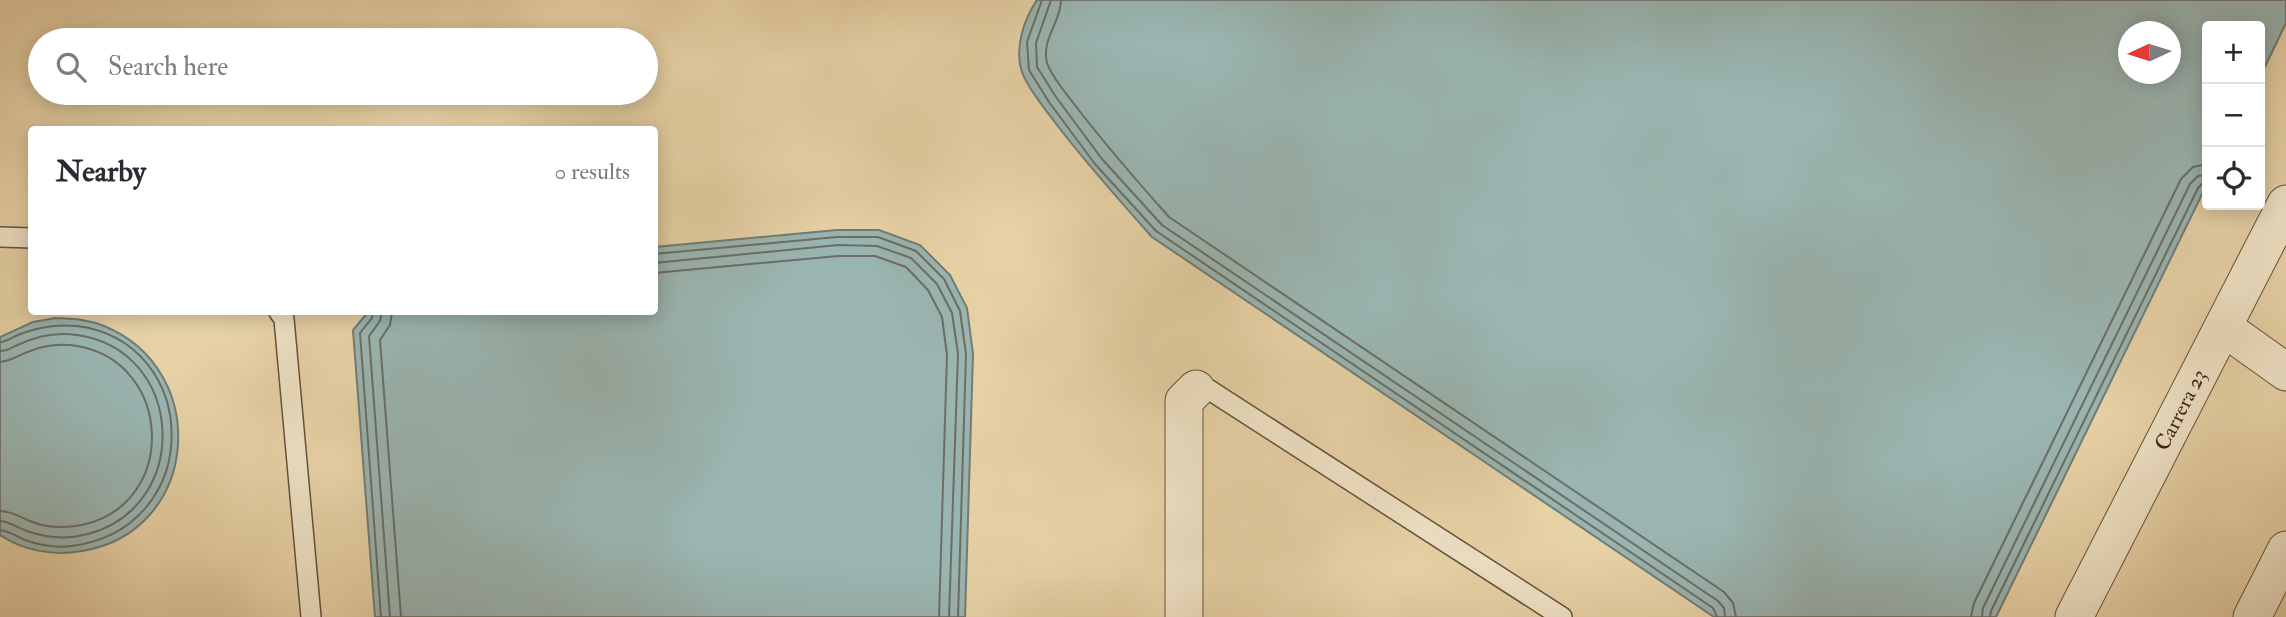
<!DOCTYPE html>
<meta charset="utf-8">
<style>
body{margin:0;font-family:"IM FELL Double Pica",serif;background:#f7f7f7;color:#2b2b33}
.controls{position:absolute;right:21px;top:21px;display:grid;overflow:hidden;border-radius:7px;box-shadow:0 4px 18px #0003}
.controls button{width:63px;height:63px;display:grid;place-items:center;padding:0;border:0;border-bottom:2px solid #e1e1e2;background:#fff;color:#2b2b33;font:35px sans-serif}
.compass{position:absolute;left:2118px;top:21px;width:63px;height:63px;border-radius:50%;background:#fff;box-shadow:0 4px 18px #0003;rotate:266deg}
.list{margin:0;padding:0;list-style:none}
h2{display:flex;justify-content:space-between;align-items:center;height:91px;margin:0;padding:0 28px;font-size:30px}
h2 small{font-size:23px;font-weight:400;color:#7c7c81}
.icon{flex:none;width:38px;height:38px;fill:none;stroke:currentColor;stroke-width:2;stroke-linecap:round;stroke-linejoin:round}
.map{position:relative;flex:none;width:2286px;height:617px;overflow:hidden}
.search{position:absolute;background:#fff;box-shadow:0 4px 18px #0003;left:28px;top:28px;width:630px;height:77px;display:flex;align-items:center;gap:18px;box-sizing:border-box;padding:0 24px;border-radius:38px;color:#7c7c81;font-size:26px}
.panel{position:absolute;background:#fff;box-shadow:0 4px 18px #0003;left:28px;top:126px;width:630px;height:189px;border-radius:7px}
.map>svg:first-child{display:block}
.water{fill:#9ab5b1;stroke:#737c75;stroke-width:2;fill-rule:evenodd}
.lines{fill:none;stroke-linecap:round;stroke-linejoin:round}
.shore{stroke:#6a6e66;stroke-width:2}
.lane-casing{stroke:#64523e;stroke-width:22}
.street-casing{stroke:#64523e;stroke-width:39}
.lane{stroke:#efe2c5;stroke-width:19}
.street{stroke:#efe2c5;stroke-width:37}
.labels{text-anchor:middle;dominant-baseline:central;stroke-width:5;stroke-linejoin:round;paint-order:stroke}
.street-label{font-size:21px;fill:#39271c;stroke:#efe2c5}
</style>
<div class="map">
<svg width="2286" height="617" viewBox="0 0 2286 617">
<rect width="100%" height="100%" fill="#e7d2a6"/>
<filter id="stains"><feTurbulence type="fractalNoise" baseFrequency=".00286" numOctaves="4"/><feColorMatrix values="0 0 0 0 .2 0 0 0 0 .09 0 0 0 0 .02 0 0 0 .5 -.17"/></filter>
<radialGradient id="worn" r=".72"><stop offset=".6" stop-color="#630" stop-opacity="0"/><stop offset="1" stop-color="#630" stop-opacity=".3"/></radialGradient>
<g class="water">
<path d="M1037,0h1249v23l-26,54v-51h-53v158l-211,433h-282l-562,-380c-34,-38 -67,-75 -98,-116 -10,-13 -27,-34 -32,-49 -8,-23 2,-53 15,-72zM2128,32h42v42h-42z"/>
<polygon points="837,230 879,230 920,245 950,275 967,308 973,354 965,617 375,617 353,330 368,312 654,312 655,247"/>
<path d="M56,318c16,1 32,1 48,8 108,44 96,206 -22,225 -28,5 -58,0 -82,-16v-198l33,-15z"/>
</g>
<g class="lines">
<g class="shore">
<polyline points="1042,0 1027,42 1029,70 1049,102 1095,164 1156,231 1713,608 1717,617"/>
<polyline points="1051,0 1036,43 1037,67 1056,97 1102,159 1162,225 1718,601 1724,608 1725,617"/>
<path d="M1061,0c0,22 -20,39 -14,63 5,14 18,29 27,41 30,39 62,76 95,113l555,375 9,11 3,14"/>
<polyline points="654,254 837,237 878,237 916,251 944,279 960,311 966,354 958,617"/>
<polyline points="654,263 838,245 877,246 911,258 937,284 952,313 958,354 949,617"/>
<polyline points="654,273 838,256 875,256 906,267 928,290 942,317 947,355 939,617"/>
<polyline points="373,312 372,318 360,333 381,617"/>
<polyline points="382,312 380,321 369,336 390,617"/>
<polyline points="392,312 390,325 380,340 401,617"/>
<path d="M0,342c7,0 13,-5 20,-8 18,-7 37,-10 57,-8 125,16 129,202 -5,220 -15,2 -33,-1 -47,-6 -9,-4 -16,-9 -25,-10"/>
<path d="M0,351c8,0 12,-4 20,-7 17,-8 38,-12 57,-9 108,15 116,171 11,199 -19,5 -40,4 -58,-2 -11,-3 -19,-10 -30,-11"/>
<path d="M0,362c10,-1 16,-5 25,-9 16,-7 34,-10 52,-7 96,16 102,158 5,179 -17,3 -36,3 -52,-4 -10,-4 -19,-10 -30,-10"/>
<polyline points="1971,617 1974,603 2181,179 2193,167 2207,164"/>
<polyline points="1982,617 1983,608 2190,184 2198,176 2207,175"/>
<polyline points="1990,617 1991,611 2198,188 2202,184 2207,183"/>
</g>
<g class="lane-casing">
<g id="lane">
<polyline points="0,237 32,238"/>
<polyline points="279,312 284,319 311,617"/>
<polyline points="1196,389 1208,389 1562,617"/>
</g>
</g>
<g class="street-casing">
<g id="street">
<polyline points="2223,327 2286,372"/>
<polyline points="1184,617 1184,401 1196,389"/>
<path id="s1" d="M2074,617l212,-413"/>
<polyline points="2252,617 2286,550"/>
</g>
</g>
<use href="#lane" class="lane"/>
<use href="#street" class="street"/>
</g>
<g class="labels">
<g class="street-label">
<text stroke="none"><textPath href="#s1" startOffset="233">Carrera 23</textPath></text>
</g>
</g>
<rect width="100%" height="100%" filter="url(#stains)"/>
<rect width="100%" height="100%" fill="url(#worn)"/>
</svg>
<div class="controls">
<button>+</button>
<button>−</button>
<button><svg class="icon" aria-label="locate" viewBox="0 0 24 24"><circle cx="12" cy="12" r="6"/><path d="M12 2v4M12 18v4M2 12h4M18 12h4"/></svg></button>
</div>
<svg class="compass" viewBox="-18 -18 36 36"><path d="M0-13l5 13h-10z" fill="#e53935"/><path d="M0 13l5-13h-10z" fill="#7c7c81"/></svg>
<div class="search"><svg class="icon" aria-label="search" viewBox="0 0 24 24"><circle cx="10" cy="10" r="6"/><path d="M15 15l6 6"/></svg>Search here</div>
<section class="panel">
<h2>Nearby<small>0 results</small></h2>
<ul class="list">
</ul>
</section>
</div>
